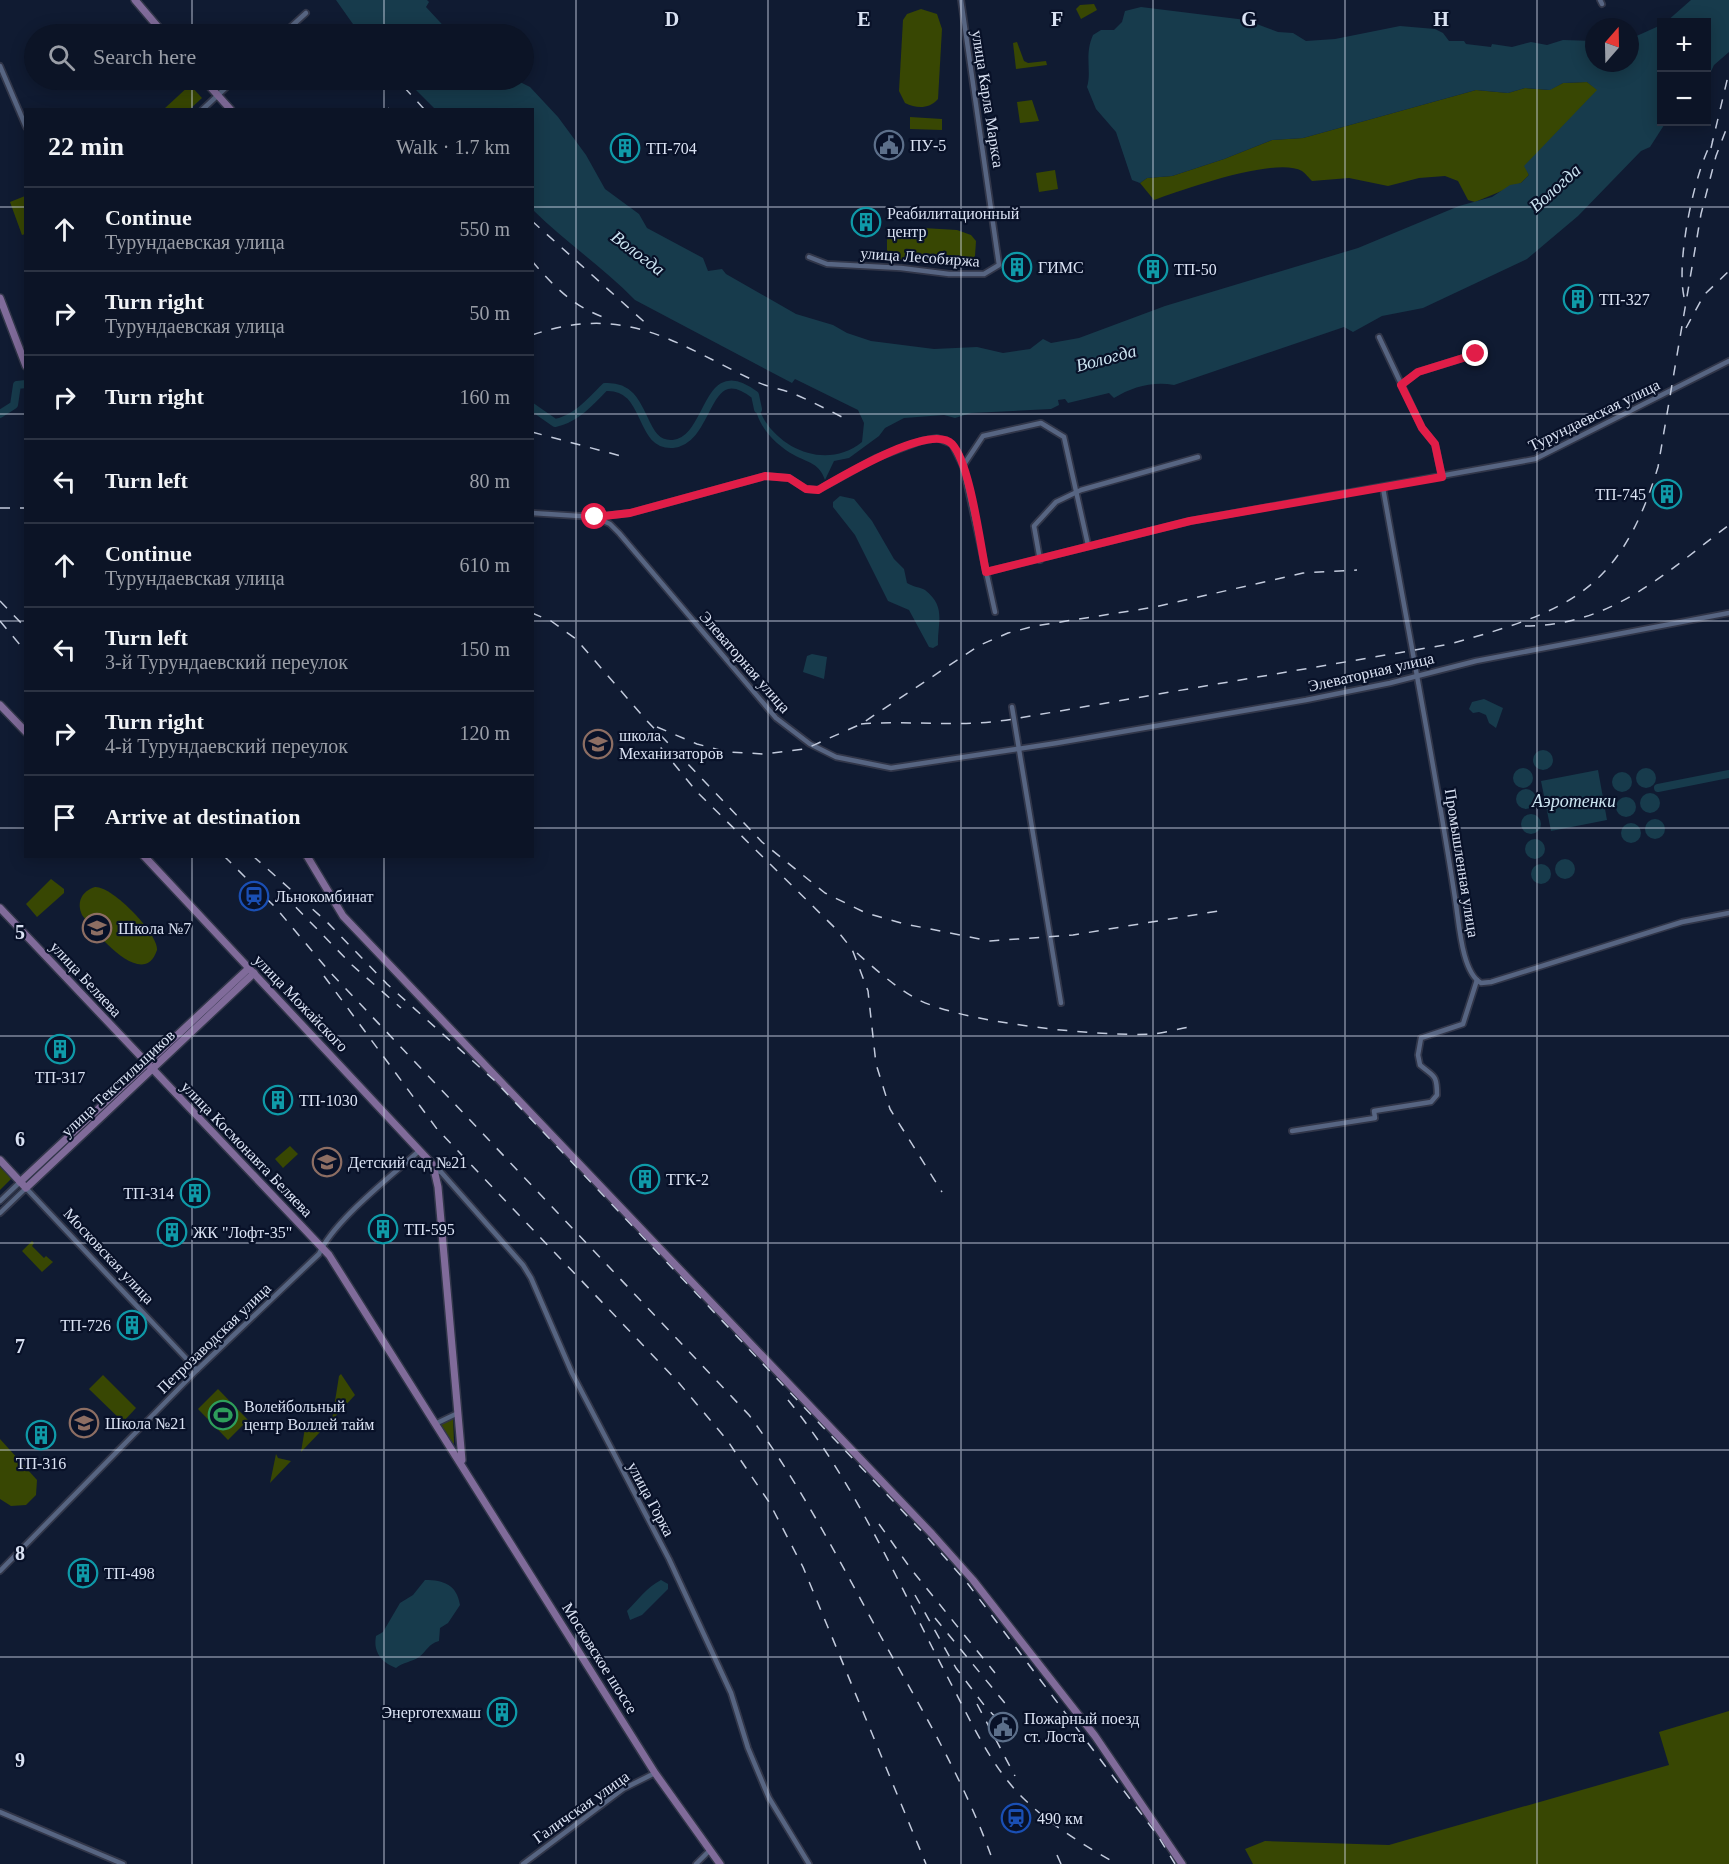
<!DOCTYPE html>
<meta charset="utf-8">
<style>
body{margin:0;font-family:Georgia,serif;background:#151d2e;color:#f1f3f6}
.controls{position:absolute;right:18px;top:18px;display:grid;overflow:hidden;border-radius:0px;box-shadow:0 3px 15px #0003}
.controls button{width:54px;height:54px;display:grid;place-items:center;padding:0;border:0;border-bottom:2px solid #2c3343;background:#0c1426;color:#f1f3f6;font:30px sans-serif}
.compass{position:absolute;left:1585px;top:18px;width:54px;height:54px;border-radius:50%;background:#0c1426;box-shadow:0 3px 15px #0003;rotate:20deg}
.stop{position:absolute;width:18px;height:18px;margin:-14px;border:4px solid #e11d48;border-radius:50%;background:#fff}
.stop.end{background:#e11d48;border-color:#fff;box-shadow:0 2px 6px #0008}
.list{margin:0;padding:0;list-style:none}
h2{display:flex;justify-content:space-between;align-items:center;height:78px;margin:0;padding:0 24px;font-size:26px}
h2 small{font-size:20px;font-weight:400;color:#9a9ea7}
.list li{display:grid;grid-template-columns:39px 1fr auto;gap:18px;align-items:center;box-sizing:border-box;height:84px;padding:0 24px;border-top:2px solid #2c3343}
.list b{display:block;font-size:22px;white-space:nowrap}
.list p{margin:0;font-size:20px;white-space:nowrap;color:#9a9ea7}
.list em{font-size:20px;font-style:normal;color:#9a9ea7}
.icon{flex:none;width:33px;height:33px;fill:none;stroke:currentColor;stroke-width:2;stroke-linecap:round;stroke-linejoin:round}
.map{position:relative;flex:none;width:1729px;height:1864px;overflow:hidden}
.search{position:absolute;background:#0c1426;box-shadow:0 3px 15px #0003;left:24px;top:24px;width:510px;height:66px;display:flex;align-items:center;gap:15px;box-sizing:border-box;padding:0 21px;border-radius:33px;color:#9a9ea7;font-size:22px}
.panel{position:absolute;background:#0c1426;box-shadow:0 3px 15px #0003;left:24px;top:108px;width:510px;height:750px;border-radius:0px}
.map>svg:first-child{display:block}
.green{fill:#384703}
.water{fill:#173b4c}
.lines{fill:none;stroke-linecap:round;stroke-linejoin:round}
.river{stroke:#173b4c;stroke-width:8}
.street-casing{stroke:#313649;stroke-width:8}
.secondary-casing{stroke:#313649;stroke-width:10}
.street{stroke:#576582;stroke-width:4.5}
.secondary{stroke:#806b9a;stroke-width:7}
.rail{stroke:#c3cbdd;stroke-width:1.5;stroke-dasharray:10 10;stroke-linecap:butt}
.route{stroke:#e11d48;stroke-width:8}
.grid{fill:none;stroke:#dae2f3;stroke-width:1.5;stroke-opacity:0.55}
.labels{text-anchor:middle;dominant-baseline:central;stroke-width:4.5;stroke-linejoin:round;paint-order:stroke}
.street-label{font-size:16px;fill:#dae2f3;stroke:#081128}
.poi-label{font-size:16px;fill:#dae2f3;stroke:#081128;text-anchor:start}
.water-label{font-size:18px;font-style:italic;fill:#cce4f1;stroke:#081128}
.grid-label{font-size:20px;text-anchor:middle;font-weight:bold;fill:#dae2f3;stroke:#081128;stroke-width:4.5;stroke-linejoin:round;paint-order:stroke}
</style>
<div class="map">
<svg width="1729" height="1864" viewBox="0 0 1729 1864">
<rect width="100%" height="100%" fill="#101b32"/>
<g class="green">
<polygon points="1094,4 1097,10 1081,19 1076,9 1080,5"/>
<path d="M921,9l16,5 5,15 -4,70c-9,10 -21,10 -33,4l-6,-12 4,-71 4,-6z"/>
<polygon points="1017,42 1024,61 1028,63 1046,61 1047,65 1016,69 1013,43"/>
<path d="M1587,82l11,8 -73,76 4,9 -8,8 -46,19 -7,-2 -10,-19 -13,-5 -26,2 -31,8 -39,-8 -37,3c-3,-3 -7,-8 -10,-10 -26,-15 -120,19 -148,29l-14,-17 7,-5 25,-2 52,-17 48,-19 31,-2 173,-48 32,3 17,-5 24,2 14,-7z"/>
<polygon points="190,85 202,98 190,109 164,109"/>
<polygon points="1032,100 1039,121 1020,123 1017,102"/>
<polygon points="910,117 942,119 942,130 910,129"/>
<polygon points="1055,170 1058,189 1039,192 1036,173"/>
<polygon points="25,196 25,234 22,235 10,202"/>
<polygon points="906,227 957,230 971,235 976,241 975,256 964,264 955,265 906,262 890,256 887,250 887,237 897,228"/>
<polygon points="51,879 64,889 64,893 37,917 26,904"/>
<path d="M95,887c17,-1 63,46 62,63 -14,42 -63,-19 -75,-35 -6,-13 0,-24 13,-28z"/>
<polygon points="290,1146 298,1154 283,1168 275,1159"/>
<polygon points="0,1162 14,1176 0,1190"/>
<polygon points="32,1241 34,1243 32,1246 44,1258 46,1256 53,1262 42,1272 22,1251"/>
<polygon points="341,1374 355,1395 332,1420 339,1376"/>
<polygon points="103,1375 136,1408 123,1422 89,1389"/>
<polygon points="218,1389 248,1420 228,1440 198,1409"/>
<polygon points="453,1417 454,1443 453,1444 440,1423"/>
<polygon points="306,1427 323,1429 301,1452 305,1428"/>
<polygon points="0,1439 37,1480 36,1495 26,1505 11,1506 0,1499"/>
<polygon points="276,1454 278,1458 291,1461 270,1483"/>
<polygon points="1729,1711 1729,1864 1253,1864 1245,1849 1265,1841 1389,1845 1669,1765 1659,1732"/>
</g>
<g class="water">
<polygon points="336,0 427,0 429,2 426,7 451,34 360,34"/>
<polygon points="1691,0 1729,0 1729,52 1714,65 1707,80 1706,22 1666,22"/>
<path d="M1141,7l105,13 32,12 15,1 13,8 29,-2 65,-13 35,3 8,4 6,8h15l2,3 25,3 1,-3 20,3 19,-5 16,3 16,-5 31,1v22h36v-24l31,-14 1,97h4l-16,25 -9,4 -63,65 -51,43 -104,49 -41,8 -29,16 -9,-5 -170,58c-21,-4 -42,2 -60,13l-5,-5 -41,10 -3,-4 -7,1 1,5 -8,4 -80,4 -16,5 -11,-3 -40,3 -19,10 -6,8 -30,22 -15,3 -9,19c-6,-17 -16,-17 -31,-25 -19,-10 -40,-32 -39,-55 4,7 6,15 10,21 21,32 65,47 97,21l2,-19 -6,-13 -63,-31 -3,4 -157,-83c-32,-33 -70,-58 -102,-90l-1,-100 -97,-1 -29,-29h110l14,7 28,30 28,38 19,34 34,25 8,14 56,30 5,13 14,-2 4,5 70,40 37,11 14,8 24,8 63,8 43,-2 26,6 27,-4 13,-10 8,4 28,-5 86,-32 193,-58 101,-42 33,-9 18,-12 11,-2 8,-8 -5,-9 73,-76 -10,-8 -24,1 -13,7 -25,-2 -17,5 -32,-3 -173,48 -31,2 -48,19 -52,17 -25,2 -7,5 -8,-3 -16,-48 -20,-23 -9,-22c5,-15 -3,-32 6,-52l8,-5h13l8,-8 3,-11z"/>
<path d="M840,496l14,3 18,22 22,38 10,10 3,14c6,4 13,4 18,7 22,17 12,34 13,55l-5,3 -4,-1 -20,-37 -21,-9 -33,-66 -22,-28v-5z"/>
<polygon points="812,654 827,657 824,679 803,672 807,656"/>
<polygon points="1484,699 1503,708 1496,728 1489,723 1486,715 1479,712 1473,713 1469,709 1472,702"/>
<circle cx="1543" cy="760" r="10"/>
<circle cx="1646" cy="778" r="10"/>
<circle cx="1523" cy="778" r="10"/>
<polygon points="1598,770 1607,820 1551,831 1541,781"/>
<circle cx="1622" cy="782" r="10"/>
<circle cx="1526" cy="799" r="10"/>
<circle cx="1650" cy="803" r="10"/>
<circle cx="1626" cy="807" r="10"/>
<circle cx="1531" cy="824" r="10"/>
<circle cx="1655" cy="829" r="10"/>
<circle cx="1631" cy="833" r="10"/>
<circle cx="1535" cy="849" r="10"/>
<circle cx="1565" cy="869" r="10"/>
<circle cx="1541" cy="874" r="10"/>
<path d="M425,1580c19,0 32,5 35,25l-12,18 -8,5 -1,13c-11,3 -12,10 -20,16 -7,5 -16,5 -23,11 -15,-6 -23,-16 -20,-32l7,-4 17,-29 13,-8z"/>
<path d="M661,1580l7,4v5l-26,26 -12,5 -3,-9c11,-11 20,-24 34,-31z"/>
</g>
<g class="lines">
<g class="river">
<path d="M532,407l23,16c21,-4 35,-21 50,-36 45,-3 32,60 68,57 39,-4 31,-89 82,-49l3,14"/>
<polyline points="0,414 14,405 17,385 26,384"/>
<polyline points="1658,788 1729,774"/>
</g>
<g class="street-casing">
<g id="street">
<polyline points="1600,0 1602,4"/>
<polyline points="283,34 306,13"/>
<polyline points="0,66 26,127"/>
<polyline points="202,110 234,80"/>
<polyline points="809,257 827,264 901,268 949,274 984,274 999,265 961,0"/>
<polyline points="1379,337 1422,428 1435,444 1442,477"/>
<polyline points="1401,385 1418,372 1476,354"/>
<polyline points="963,466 983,436 1041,423 1064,437 1088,545"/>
<path d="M1383,488c24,137 51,273 72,410 4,22 6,74 26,85l10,-1 191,-60 47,-9"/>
<polyline points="532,513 595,517 630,513 765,476 789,478 806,489 818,490 876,458 921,441 937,438 952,444 963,466 995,612"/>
<polyline points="595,517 610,524 619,533 776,718 810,744 836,757 891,768 1057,743 1306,700 1390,683 1476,661 1729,613"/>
<polyline points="1040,560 1034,526 1056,502 1081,490 1198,457"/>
<polyline points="986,572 1190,521 1535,459 1729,361"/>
<polyline points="1012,707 1061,1003"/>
<path d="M1292,1131l83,-13 -1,-7 57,-9 6,-7c0,-21 -3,-18 -17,-30l-2,-10 3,-17 42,-14 14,-44"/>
<polyline points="435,1170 441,1172 523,1265 531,1278 572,1373 669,1559 731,1693 748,1748 769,1798 809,1864"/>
<polyline points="0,1201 20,1182"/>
<polyline points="0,1213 26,1188 197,1370"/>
<polyline points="437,1423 458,1413"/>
<path d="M0,1571l197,-201 122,-116c15,-34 73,-78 101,-104"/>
<polyline points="0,1812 123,1864"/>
<polyline points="523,1864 623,1789 655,1773"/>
<polyline points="696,1864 710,1850"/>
</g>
</g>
<g class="secondary-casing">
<g id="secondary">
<polyline points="135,0 164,34"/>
<polyline points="204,80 231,110"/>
<polyline points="0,298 26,366"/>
<polyline points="0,705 26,732"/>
<polyline points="144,856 433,1165 438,1187 462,1460"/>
<polyline points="307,856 343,916 932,1534 973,1580 1095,1736 1182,1864"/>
<polyline points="0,908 329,1255 655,1773 720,1864"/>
<polyline points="0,1160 26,1188 254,973"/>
<polyline points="20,1182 249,968"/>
</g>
</g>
<use href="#street" class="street"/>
<use href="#secondary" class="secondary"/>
<g class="rail">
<polyline points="404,87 425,110"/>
<polyline points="388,108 390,110"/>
<polyline points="1711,148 1729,72"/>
<polyline points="532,221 651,328"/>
<path d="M532,261c22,26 44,48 77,58"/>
<path d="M1684,297c-8,-37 10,-123 28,-156"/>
<polyline points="1686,328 1704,295 1729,271"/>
<path d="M532,335c94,-32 143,8 225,47 11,5 24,7 35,11 19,8 36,17 54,26"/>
<polyline points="532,432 621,456"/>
<polyline points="0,508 26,508"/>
<polyline points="0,601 26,628"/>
<polyline points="532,613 551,621 576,639 647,721 762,842 825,893 866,913 905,924 990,941 1073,935 1224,910"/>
<polyline points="0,621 26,652"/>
<path d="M1525,626c86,0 139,-52 204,-101"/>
<path d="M861,724c51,-4 101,4 152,-5l437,-75c118,-33 170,-52 208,-177l43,-253 15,-58 13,-34"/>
<polyline points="657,727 697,744 728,752 764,754 805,749 861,724 980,645 1008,633 1035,626 1155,607 1303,573 1357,570"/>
<polyline points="648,732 697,792 835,928 852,949 868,991 876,1064 890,1109 942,1192"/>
<path d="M224,856l52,52 52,62 421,445c51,69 90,145 131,220 42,75 86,148 114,229"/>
<polyline points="253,856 327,922 387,984 494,1080 928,1538 968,1584 1158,1836 1175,1864"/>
<polyline points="282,893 352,965 401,1008"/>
<path d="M857,953c18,16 37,33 58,45 45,25 185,39 238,36 12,-1 25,-5 36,-7"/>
<polyline points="324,976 437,1129 679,1383 727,1440 769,1502 803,1567 926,1864"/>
<path d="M788,1400c67,82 110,183 159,276 22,41 41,86 74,120 29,29 61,48 96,68"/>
<polyline points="879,1524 911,1569 995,1673"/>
<polyline points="915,1595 956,1668 984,1705 1017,1740"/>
<polyline points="935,1618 1008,1707"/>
<polyline points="977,1704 1015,1776"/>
<polyline points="1057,1855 1061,1864"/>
</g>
</g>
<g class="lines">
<path class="route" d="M595,517l35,-4 135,-37 24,2 17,11 12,1c21,-12 113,-68 134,-46 18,19 28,99 34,128l204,-51 252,-44 -7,-33 -13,-16 -21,-43 17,-13 58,-18"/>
</g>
<path class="grid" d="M192,0v34M384,0v34M576,0v1864M768,0v1864M961,0v1864M1153,0v1864M1345,0v1864M1537,0v1864M192,80v30M384,80v30M0,207h26M532,207h1197M0,414h26M532,414h1197M0,621h26M532,621h1197M0,828h26M532,828h1197M192,856v1008M384,856v1008M0,1036h1729M0,1243h1729M0,1450h1729M0,1657h1729"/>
<defs>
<g id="civic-ring" transform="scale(1.5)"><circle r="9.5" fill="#081128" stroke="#5c6f8a" stroke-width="1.5"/><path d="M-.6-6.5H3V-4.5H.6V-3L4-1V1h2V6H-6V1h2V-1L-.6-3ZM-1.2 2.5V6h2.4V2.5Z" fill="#5c6f8a"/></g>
<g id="building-ring" transform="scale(1.5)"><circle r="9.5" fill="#081128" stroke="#0f9aa8" stroke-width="1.5"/><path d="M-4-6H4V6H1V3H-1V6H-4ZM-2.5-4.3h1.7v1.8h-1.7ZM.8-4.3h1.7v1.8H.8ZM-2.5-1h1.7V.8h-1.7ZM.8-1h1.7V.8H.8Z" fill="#0f9aa8"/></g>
<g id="school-ring" transform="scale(1.5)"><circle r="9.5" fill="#081128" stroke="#8d6e63" stroke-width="1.5"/><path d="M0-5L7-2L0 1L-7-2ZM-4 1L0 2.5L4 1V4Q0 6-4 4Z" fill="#8d6e63"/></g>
<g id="station-ring" transform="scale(1.5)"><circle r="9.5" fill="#081128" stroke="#1a4fb4" stroke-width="1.5"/><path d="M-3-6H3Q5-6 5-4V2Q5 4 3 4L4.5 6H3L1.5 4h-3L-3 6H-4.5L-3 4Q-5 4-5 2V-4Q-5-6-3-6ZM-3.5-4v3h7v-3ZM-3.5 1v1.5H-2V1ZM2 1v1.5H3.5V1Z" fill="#1a4fb4"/></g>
<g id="stadium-ring" transform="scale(1.5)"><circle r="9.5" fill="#081128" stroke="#2e9e5b" stroke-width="1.5"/><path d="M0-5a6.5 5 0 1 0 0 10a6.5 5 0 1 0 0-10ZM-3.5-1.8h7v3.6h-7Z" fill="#2e9e5b"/></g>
</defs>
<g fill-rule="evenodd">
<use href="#civic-ring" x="889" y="145"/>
<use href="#building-ring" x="625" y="148"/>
<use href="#building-ring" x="866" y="222"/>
<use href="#building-ring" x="1017" y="267"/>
<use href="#building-ring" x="1153" y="269"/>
<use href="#building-ring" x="1578" y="299"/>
<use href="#building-ring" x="1667" y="494"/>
<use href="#school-ring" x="598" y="744"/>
<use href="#station-ring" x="254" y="896"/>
<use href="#school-ring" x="97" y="928"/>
<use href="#building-ring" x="60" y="1049"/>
<use href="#building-ring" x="278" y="1100"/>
<use href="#school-ring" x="327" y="1162"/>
<use href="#building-ring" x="645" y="1179"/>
<use href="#building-ring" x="195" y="1193"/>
<use href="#building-ring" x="383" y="1229"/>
<use href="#building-ring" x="172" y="1232"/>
<use href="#building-ring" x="132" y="1325"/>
<use href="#stadium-ring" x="223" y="1415"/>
<use href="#school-ring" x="84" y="1423"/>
<use href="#building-ring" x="41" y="1435"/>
<use href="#building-ring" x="83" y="1573"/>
<use href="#building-ring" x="502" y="1712"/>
<use href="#civic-ring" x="1003" y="1727"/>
<use href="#station-ring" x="1016" y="1818"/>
</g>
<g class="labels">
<g class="street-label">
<text transform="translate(988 99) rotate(81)">улица Карла Маркса</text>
<text transform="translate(920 257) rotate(4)">улица Лесобиржа</text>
<text transform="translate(1594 415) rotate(-26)">Турундаевская улица</text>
<text transform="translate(745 662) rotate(49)">Элеваторная улица</text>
<text transform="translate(1371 672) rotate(-13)">Элеваторная улица</text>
<text transform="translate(1462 863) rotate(81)">Промышленная улица</text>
<text transform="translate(86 979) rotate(47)">улица Беляева</text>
<text transform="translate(301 1003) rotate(46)">улица Можайского</text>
<text transform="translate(118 1083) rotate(-43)">улица Текстильщиков</text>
<text transform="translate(247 1149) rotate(46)">улица Космонавта Беляева</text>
<text transform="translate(109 1256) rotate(47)">Московская улица</text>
<text transform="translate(214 1338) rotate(-44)">Петрозаводская улица</text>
<text transform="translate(651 1499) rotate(62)">улица Горка</text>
<text transform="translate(600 1658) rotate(58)">Московское шоссе</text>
<text transform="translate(581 1807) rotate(-35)">Галичская улица</text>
</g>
<g class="poi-label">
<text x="910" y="145">ПУ-5</text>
<text x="646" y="148">ТП-704</text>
<text x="887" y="213">Реабилитационный<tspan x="887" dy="18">центр</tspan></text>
<text x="1038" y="267">ГИМС</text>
<text x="1174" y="269">ТП-50</text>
<text x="1599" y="299">ТП-327</text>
<text x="1646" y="494" text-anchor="end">ТП-745</text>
<text x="619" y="735">школа<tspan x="619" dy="18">Механизаторов</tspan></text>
<text x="275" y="896">Льнокомбинат</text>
<text x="118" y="928">Школа №7</text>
<text x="60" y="1077" text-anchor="middle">ТП-317</text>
<text x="299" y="1100">ТП-1030</text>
<text x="348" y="1162">Детский сад №21</text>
<text x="666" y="1179">ТГК-2</text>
<text x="174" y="1193" text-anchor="end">ТП-314</text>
<text x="404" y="1229">ТП-595</text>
<text x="193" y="1232">ЖК "Лофт-35"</text>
<text x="111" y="1325" text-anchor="end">ТП-726</text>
<text x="244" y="1406">Волейбольный<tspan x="244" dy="18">центр Воллей тайм</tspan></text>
<text x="105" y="1423">Школа №21</text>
<text x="41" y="1463" text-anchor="middle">ТП-316</text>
<text x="104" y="1573">ТП-498</text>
<text x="481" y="1712" text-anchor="end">Энерготехмаш</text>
<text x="1024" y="1718">Пожарный поезд<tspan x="1024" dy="18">ст. Лоста</tspan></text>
<text x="1037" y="1818">490 км</text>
</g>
<g class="water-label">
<text transform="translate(1555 188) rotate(-42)">Вологда</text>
<text transform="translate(638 253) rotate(37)">Вологда</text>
<text transform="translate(1106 358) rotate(-15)">Вологда</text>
<text x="1574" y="801">Аэротенки</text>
</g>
</g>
<g class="grid-label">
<text x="672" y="26">D</text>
<text x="864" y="26">E</text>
<text x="1057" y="26">F</text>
<text x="1249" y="26">G</text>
<text x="1441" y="26">H</text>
<text x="20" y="939">5</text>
<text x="20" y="1146">6</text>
<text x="20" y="1353">7</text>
<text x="20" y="1560">8</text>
<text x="20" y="1767">9</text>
</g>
</svg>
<div class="controls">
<button>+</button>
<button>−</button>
</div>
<svg class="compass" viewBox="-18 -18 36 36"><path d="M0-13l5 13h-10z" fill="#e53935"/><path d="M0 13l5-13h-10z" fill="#9a9ea7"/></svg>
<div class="stop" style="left:595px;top:517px"></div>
<div class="stop end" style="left:1476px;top:354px"></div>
<div class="search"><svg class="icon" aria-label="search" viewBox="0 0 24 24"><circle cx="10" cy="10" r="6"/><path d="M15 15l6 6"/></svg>Search here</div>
<section class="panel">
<h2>22 min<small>Walk · 1.7 km</small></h2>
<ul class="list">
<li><svg class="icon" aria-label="ahead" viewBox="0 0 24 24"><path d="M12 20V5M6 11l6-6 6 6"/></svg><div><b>Continue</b><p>Турундаевская улица</p></div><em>550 m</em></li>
<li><svg class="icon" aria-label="right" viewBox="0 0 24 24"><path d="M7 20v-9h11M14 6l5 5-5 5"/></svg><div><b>Turn right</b><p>Турундаевская улица</p></div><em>50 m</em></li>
<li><svg class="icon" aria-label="right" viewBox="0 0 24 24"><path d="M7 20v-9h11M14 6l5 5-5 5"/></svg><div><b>Turn right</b></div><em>160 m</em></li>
<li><svg class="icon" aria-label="left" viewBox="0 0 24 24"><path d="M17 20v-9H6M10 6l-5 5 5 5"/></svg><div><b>Turn left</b></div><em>80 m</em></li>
<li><svg class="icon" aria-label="ahead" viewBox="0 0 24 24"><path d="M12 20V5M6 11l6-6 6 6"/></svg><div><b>Continue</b><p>Турундаевская улица</p></div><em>610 m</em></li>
<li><svg class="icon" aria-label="left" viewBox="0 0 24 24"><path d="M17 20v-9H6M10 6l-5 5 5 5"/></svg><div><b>Turn left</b><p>3-й Турундаевский переулок</p></div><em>150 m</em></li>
<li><svg class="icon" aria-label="right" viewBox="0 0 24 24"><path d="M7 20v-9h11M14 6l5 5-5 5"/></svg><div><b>Turn right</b><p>4-й Турундаевский переулок</p></div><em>120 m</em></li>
<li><svg class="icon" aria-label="arrive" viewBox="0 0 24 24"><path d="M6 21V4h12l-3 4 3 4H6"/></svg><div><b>Arrive at destination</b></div></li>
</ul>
</section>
</div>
